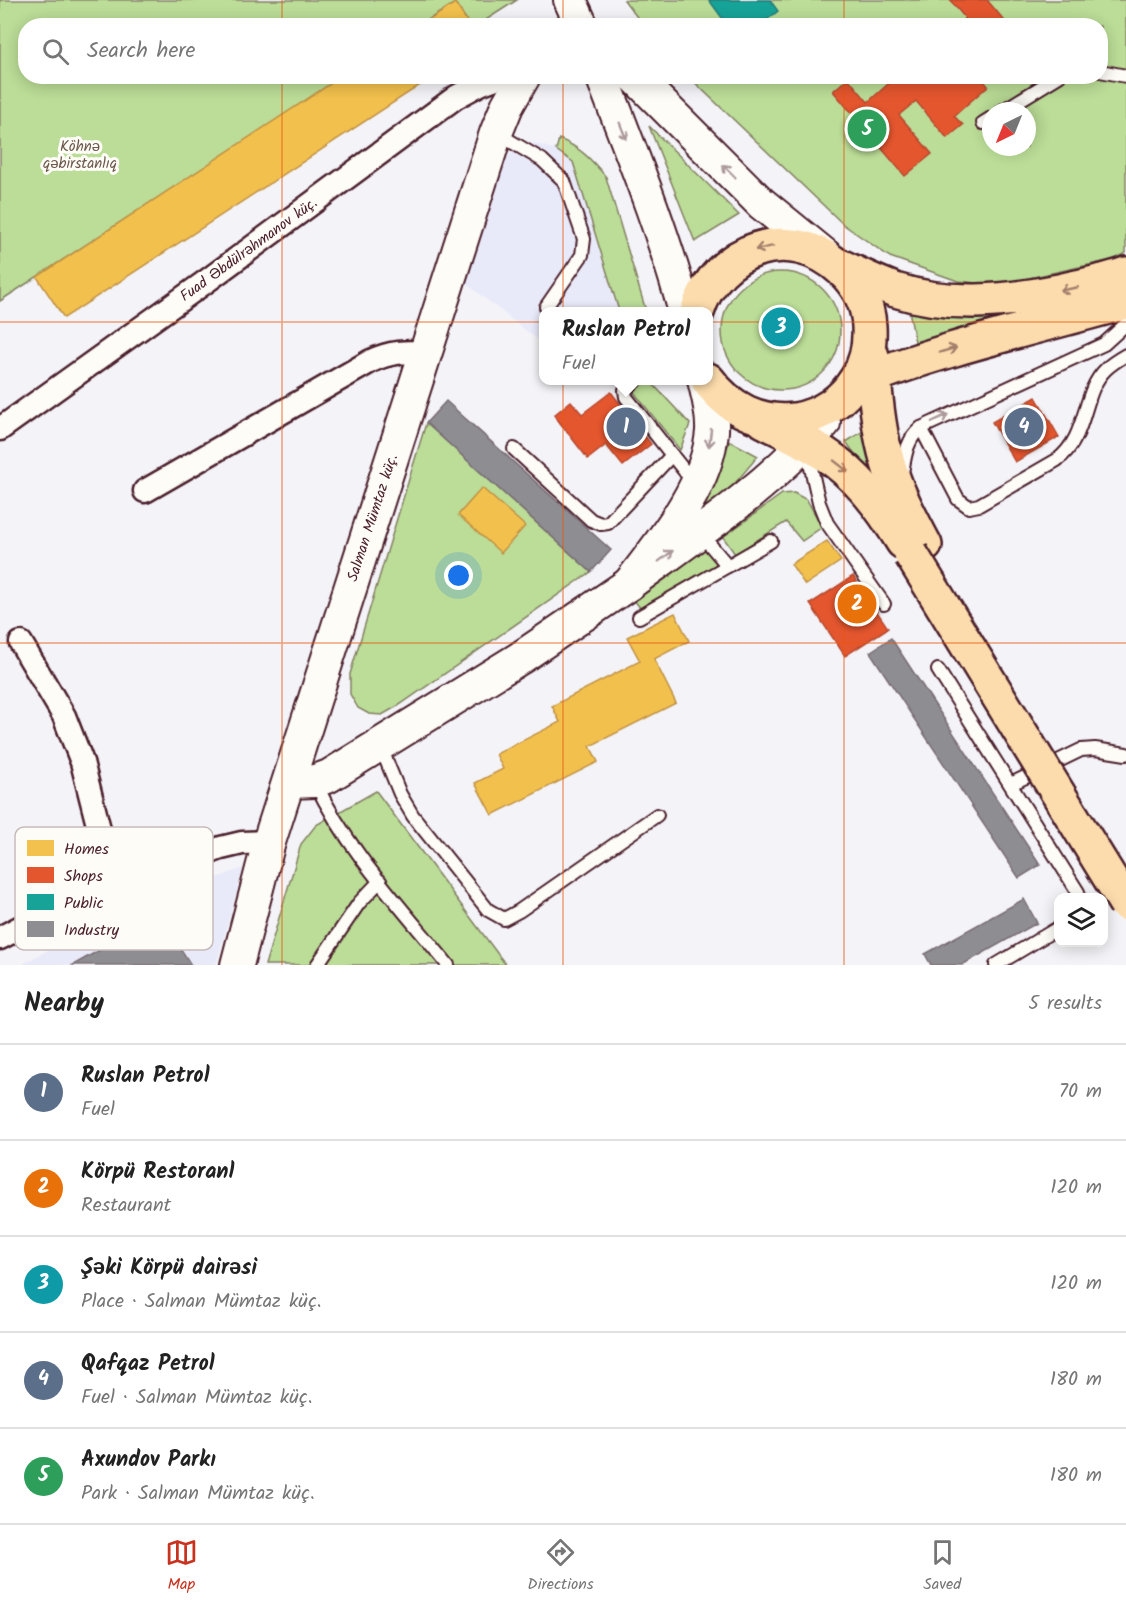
<!DOCTYPE html>
<meta charset="utf-8">
<style>
body{margin:0;font-family:Kalam,sans-serif;background:#f2f2f2;color:#222}
.controls{position:absolute;right:18px;bottom:18px;display:grid;overflow:hidden;border-radius:12px;box-shadow:0 3px 15px #0003}
.controls button{width:54px;height:54px;display:grid;place-items:center;padding:0;border:0;border-bottom:2px solid #e0e0e0;background:#fff;color:#222;font:30px sans-serif}
.compass{position:absolute;left:982px;top:102px;width:54px;height:54px;border-radius:50%;background:#fff;box-shadow:0 3px 15px #0003;rotate:223deg}
.you{position:absolute;left:459px;top:576px;width:21px;height:21px;margin:-15px;border:4px solid #fff;border-radius:50%;background:#1a73e8;box-shadow:0 0 0 9px #1a73e833}
.badge{display:grid;place-items:center;width:39px;height:39px;border-radius:50%;background:#c8321e;color:#fff;font-size:20px;font-weight:700}
.pin{position:absolute;translate:-50% -50%;border:3px solid #fff;box-shadow:0 2px 6px #0006}
.popup{position:absolute;left:539px;top:307px;width:174px;height:78px;box-sizing:border-box;display:grid;place-content:center;border-radius:12px;background:#fff;filter:drop-shadow(0 2px 4px #0005);font-size:20px;white-space:nowrap;color:#767676}
.popup b{font-size:22px;color:#222}
.popup::after{content:'';position:absolute;left:50%;top:100%;margin-left:-12px;border:12px solid transparent;border-top-color:#fff}
.list{margin:0;padding:0;list-style:none}
h2{display:flex;justify-content:space-between;align-items:center;height:78px;margin:0;padding:0 24px;font-size:26px}
h2 small{font-size:20px;font-weight:400;color:#767676}
.list li{display:grid;grid-template-columns:39px 1fr auto;gap:18px;align-items:center;box-sizing:border-box;height:96px;padding:0 24px;border-top:2px solid #e0e0e0}
.list b{display:block;font-size:22px;white-space:nowrap}
.list p{margin:0;font-size:20px;white-space:nowrap;color:#767676}
.list em{font-size:20px;font-style:normal;color:#767676}
.icon{flex:none;width:33px;height:33px;fill:none;stroke:currentColor;stroke-width:2;stroke-linecap:round;stroke-linejoin:round}
.map{position:relative;flex:none;width:1126px;height:965px;overflow:hidden}
.search{position:absolute;background:#fff;box-shadow:0 3px 15px #0003;left:18px;right:18px;top:18px;height:66px;display:flex;align-items:center;gap:15px;box-sizing:border-box;padding:0 21px;border-radius:24px;color:#767676;font-size:22px}
.sheet{height:558px;background:#fff}
nav{display:flex;justify-content:space-around;align-items:center;box-sizing:border-box;height:84px;border-top:2px solid #e0e0e0;background:#fff;font-size:16px;color:#767676}
nav a{display:grid;justify-items:center;gap:3px}
nav .on{color:#c8321e}
.map>svg:first-child{display:block}
.built{fill:#e9eaf9}
.green{fill:#bbdd97;stroke:#827e61;stroke-width:1.5;fill-rule:evenodd}
.homes{fill:#f2c14e;stroke:#c09044;stroke-width:1.5}
.shops{fill:#e4572e;stroke:#b6462d;stroke-width:1.5}
.public{fill:#17a398;stroke:#267b77;stroke-width:1.5}
.industry{fill:#8d8d92;stroke:#796c73;stroke-width:1.5}
.lines{fill:none;stroke-linecap:round;stroke-linejoin:round}
.lane-casing{stroke:#4a1f2b;stroke-width:16}
.street-casing{stroke:#4a1f2b;stroke-width:27}
.secondary-casing{stroke:#4a1f2b;stroke-width:36}
.highway-casing{stroke:#4a1f2b;stroke-width:38}
.lane{stroke:#fdfcf7;stroke-width:12}
.street{stroke:#fdfcf7;stroke-width:22}
.secondary{stroke:#fdfcf7;stroke-width:32}
.highway{stroke:#fcdcac;stroke-width:33}
.highway-bridge-casing{stroke:#4a1f2b;stroke-width:38;stroke-linecap:butt}
.highway-bridge{stroke:#fcdcac;stroke-width:33}
.oneway{stroke:#ac999b}
.oneway2{stroke:#a37e6c}
.grid{fill:none;stroke:#e8590c;stroke-width:1.5;stroke-opacity:0.55}
.labels{text-anchor:middle;dominant-baseline:central;stroke-width:6;stroke-linejoin:round;paint-order:stroke}
.park-label{font-size:15px;fill:#6c584b;stroke:#fdfcf7}
.street-label{font-size:15px;fill:#4a1f2b;stroke:#fdfcf7}
.key{fill:#fdfcf7;stroke:#c7baba;stroke-width:1.5}
.key-label{font-size:16px;fill:#4a1f2b}
</style>
<div class="map">
<svg width="1126" height="965" viewBox="0 0 1126 965">
<rect width="100%" height="100%" fill="#f4f4f8"/>
<filter id="ink" filterUnits="userSpaceOnUse"><feTurbulence type="fractalNoise" baseFrequency=".0167" numOctaves="2"/><feDisplacementMap in="SourceGraphic" scale="12" xChannelSelector="R" yChannelSelector="G"/><feConvolveMatrix kernelMatrix="1 2 1 2 8 2 1 2 1" color-interpolation-filters="sRGB"/></filter>
<g filter="url(#ink)">
<g class="built">
<polygon points="535,143 556,150 573,162 619,311 544,312 543,344 465,283 505,156"/>
<polygon points="243,868 216,965 21,965 93,925"/>
</g>
<g class="green">
<polygon points="0,0 517,0 478,25 470,25 455,3 420,25 26,26 26,76 342,77 0,301"/>
<path d="M624,0h502v253l-10,6 -120,26 -38,-4 -68,-24 -46,-32 -155,-148 411,-1v-50l-457,-1zM991,111h36v36h-36z"/>
<polygon points="649,126 739,215 695,242"/>
<path d="M559,139c21,8 33,21 47,38l40,134h-27l-46,-149 -17,-12z"/>
<circle cx="781" cy="331" r="59"/>
<polygon points="909,310 994,319 915,342"/>
<polygon points="644,381 650,381 690,424 680,450 633,391"/>
<polygon points="426,423 591,572 401,704 382,715 369,714 358,708 350,694 350,674"/>
<polygon points="863,431 891,501 846,442"/>
<polygon points="730,441 758,456 731,488 680,532 711,484"/>
<polygon points="794,493 807,500 822,527 802,541 786,522 735,554 723,537 782,494"/>
<polygon points="703,547 718,564 640,608 632,597"/>
<polygon points="376,791 506,965 265,965 301,844 316,825"/>
</g>
<g class="homes">
<polygon points="455,3 470,26 420,26"/>
<polygon points="342,76 434,76 64,318 37,277"/>
<polygon points="482,488 525,526 501,553 458,515"/>
<polygon points="827,541 841,561 805,585 791,564"/>
<polygon points="675,613 689,641 654,659 676,703 590,746 598,762 492,815 475,783 503,769 496,754 560,722 552,706 640,661 627,637"/>
</g>
<g class="shops">
<polygon points="950,0 987,0 1009,26 957,26 965,18"/>
<polygon points="897,76 980,76 988,86 954,116 963,125 947,138 916,101 899,115 932,154 905,176 833,91 848,78 868,102"/>
<polygon points="611,392 651,444 623,466 606,445 588,459 554,415 571,401 582,414"/>
<polygon points="1036,397 1059,437 1015,462 992,422"/>
<polygon points="853,576 888,628 845,656 810,604"/>
</g>
<polygon class="public" points="709,0 770,0 778,11 759,26 728,26"/>
<g class="industry">
<polygon points="446,401 611,550 591,572 426,423"/>
<polygon points="891,638 1040,865 1019,878 870,652"/>
<polygon points="1024,899 1037,923 962,965 931,965 925,954"/>
<polygon points="160,916 191,965 73,965"/>
</g>
<g class="lines">
<g class="lane-casing">
<g id="lane">
<polyline points="1100,71 1126,76"/>
<polyline points="1002,111 1059,76"/>
<polyline points="983,123 991,118"/>
<polyline points="497,133 542,160 564,181 584,239 582,255 546,307"/>
<polyline points="636,380 625,390 626,397 694,483"/>
<path d="M921,428l37,71 11,8 10,-2 78,-45c32,-24 24,-67 49,-91 6,-6 13,-10 20,-14"/>
<polyline points="514,449 591,520 601,524 608,523 672,455"/>
<polyline points="807,450 819,503 827,523 884,604"/>
<path d="M902,473c3,-18 5,-34 19,-45l183,-84 22,-20"/>
<polyline points="700,533 728,566"/>
<polyline points="639,617 771,541"/>
<polyline points="938,670 1078,892 1079,897"/>
<polyline points="380,745 400,794 413,816 488,910 504,919 519,911 657,815"/>
<path d="M315,782c32,68 86,125 133,183"/>
<polyline points="1011,784 1081,750 1095,749 1126,754"/>
<polyline points="317,965 359,903 380,881"/>
<polyline points="996,965 1058,928"/>
</g>
</g>
<g class="street-casing">
<g id="street">
<polyline points="0,429 208,280 456,97 480,84 501,76"/>
<path d="M145,491l226,-130c19,-9 34,-10 55,-8"/>
<polyline points="21,643 64,716 82,762 114,888"/>
<polyline points="0,938 42,916 221,848 242,843 269,842"/>
</g>
</g>
<g class="secondary-casing">
<g id="secondary">
<polyline points="570,0 580,22 576,26"/>
<path d="M602,76c30,78 61,155 83,236"/>
<polyline points="634,76 761,203 826,256"/>
<path d="M704,380c4,17 9,33 8,51 -4,55 -51,111 -83,153 68,-50 139,-97 195,-161"/>
<polyline points="289,782 315,781 329,776 520,658 629,584"/>
<polyline points="237,965 269,842 496,133 507,106 524,76"/>
</g>
</g>
<g class="highway-casing">
<g id="highway">
<path d="M840,266c18,8 36,17 55,24 53,17 110,12 164,1 22,-5 45,-9 67,-17"/>
<path d="M697,312c20,-64 94,-90 145,-42 15,14 26,34 27,56 1,18 -2,36 -12,52 -13,22 -36,38 -62,42 -35,4 -66,-11 -87,-40"/>
<path d="M872,356c3,32 5,64 13,96 8,33 24,63 40,93"/>
<path d="M853,384c89,-36 181,-56 273,-82"/>
<path d="M764,421c19,10 40,19 58,31 36,23 59,54 81,90"/>
</g>
</g>
<use href="#lane" class="lane"/>
<use href="#street" class="street"/>
<use href="#secondary" class="secondary"/>
<use href="#highway" class="highway"/>
<g class="highway-bridge-casing">
<polyline id="highway-bridge" points="911,554 1126,904"/>
</g>
<use href="#highway-bridge" class="highway-bridge"/>
</g>
<defs><path id="oneway-shaft" d="M-6 0H5M1.5-3L5.5 0L1.5 3" fill="none" stroke-width="1.6" stroke-linecap="round" stroke-linejoin="round" transform="scale(1.5)"/></defs>
<g class="oneway">
<use href="#oneway-shaft" transform="translate(623 131) rotate(68)"/>
<use href="#oneway-shaft" transform="translate(729 171) rotate(-135)"/>
<use href="#oneway-shaft" transform="translate(940 418) rotate(-25)"/>
<use href="#oneway-shaft" transform="translate(710 438) rotate(97)"/>
<use href="#oneway-shaft" transform="translate(666 556) rotate(-37)"/>
</g>
<g class="oneway2">
<use href="#oneway-shaft" transform="translate(764 248) rotate(168)"/>
<use href="#oneway-shaft" transform="translate(1069 289) rotate(169)"/>
<use href="#oneway-shaft" transform="translate(948 350) rotate(-16)"/>
<use href="#oneway-shaft" transform="translate(841 466) rotate(38)"/>
</g>
</g>
<path class="grid" d="M282,0v26M563,0v26M844,0v26M282,76v889M563,76v889M844,76v889M0,322h1126M0,643h1126"/>
<g class="labels">
<g class="park-label">
<text x="80" y="147">Köhnə<tspan x="80" dy="17">qəbirstanlıq</tspan></text>
</g>
<g class="street-label">
<text transform="translate(249 250) rotate(-36)">Fuad Əbdülrəhmanov küç.</text>
<text transform="translate(373 518) rotate(-72)">Salman Mümtaz küç.</text>
</g>
</g>
<rect x="15" y="827" width="198" height="123" rx="9" class="key"/>
<rect x="27" y="840" width="27" height="16" fill="#f2c14e"/>
<rect x="27" y="867" width="27" height="16" fill="#e4572e"/>
<rect x="27" y="894" width="27" height="16" fill="#17a398"/>
<rect x="27" y="921" width="27" height="16" fill="#8d8d92"/>
<g class="key-label">
<text x="64" y="854">Homes</text>
<text x="64" y="881">Shops</text>
<text x="64" y="908">Public</text>
<text x="64" y="935">Industry</text>
</g>
</svg>
<div class="controls">
<button><svg class="icon" aria-label="layers" viewBox="0 0 24 24"><path d="M12 4l9 5-9 5-9-5zM3 14l9 5 9-5"/></svg></button>
</div>
<svg class="compass" viewBox="-18 -18 36 36"><path d="M0-13l5 13h-10z" fill="#e53935"/><path d="M0 13l5-13h-10z" fill="#767676"/></svg>
<div class="you"></div>
<div class="pin badge" style="left:626px;top:427px;background:#5c6f8a">1</div>
<div class="popup"><b>Ruslan Petrol</b>Fuel</div>
<div class="pin badge" style="left:857px;top:604px;background:#e8710a">2</div>
<div class="pin badge" style="left:781px;top:327px;background:#0f9aa8">3</div>
<div class="pin badge" style="left:1024px;top:427px;background:#5c6f8a">4</div>
<div class="pin badge" style="left:867px;top:129px;background:#2e9e5b">5</div>
<div class="search"><svg class="icon" aria-label="search" viewBox="0 0 24 24"><circle cx="10" cy="10" r="6"/><path d="M15 15l6 6"/></svg>Search here</div>
</div>
<section class="sheet">
<h2>Nearby<small>5 results</small></h2>
<ul class="list">
<li><span class="badge" style="background:#5c6f8a">1</span><div><b>Ruslan Petrol</b><p>Fuel</p></div><em>70 m</em></li>
<li><span class="badge" style="background:#e8710a">2</span><div><b>Körpü Restoranl</b><p>Restaurant</p></div><em>120 m</em></li>
<li><span class="badge" style="background:#0f9aa8">3</span><div><b>Şəki Körpü dairəsi</b><p>Place · Salman Mümtaz küç.</p></div><em>120 m</em></li>
<li><span class="badge" style="background:#5c6f8a">4</span><div><b>Qafqaz Petrol</b><p>Fuel · Salman Mümtaz küç.</p></div><em>180 m</em></li>
<li><span class="badge" style="background:#2e9e5b">5</span><div><b>Axundov Parkı</b><p>Park · Salman Mümtaz küç.</p></div><em>180 m</em></li>
</ul>
</section>
<nav>
<a class="on"><svg class="icon" aria-label="map" viewBox="0 0 24 24"><path d="M3 6l6-2 6 2 6-2v14l-6 2-6-2-6 2zM9 4v14M15 6v14"/></svg>Map</a>
<a><svg class="icon" aria-label="directions" viewBox="0 0 24 24"><path d="M12 3l9 9-9 9-9-9zM9 14v-3h6M13 9l2 2-2 2"/></svg>Directions</a>
<a><svg class="icon" aria-label="saved" viewBox="0 0 24 24"><path d="M7 4h10v16l-5-4-5 4z"/></svg>Saved</a>
</nav>
